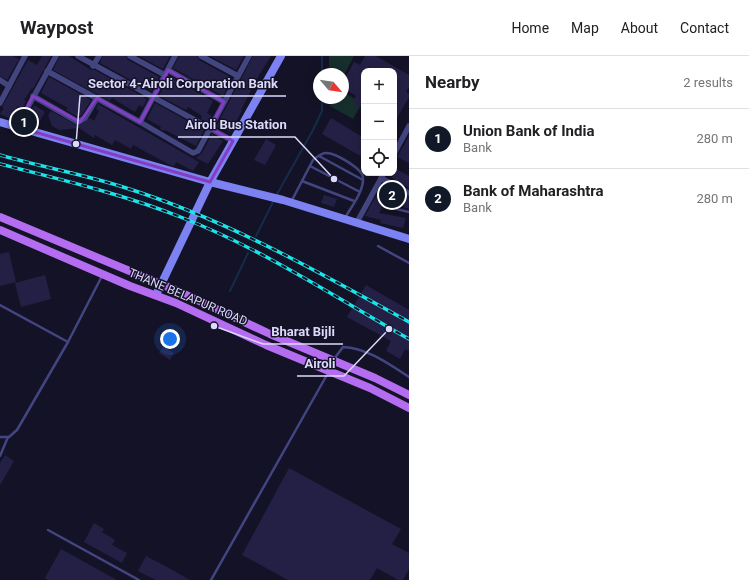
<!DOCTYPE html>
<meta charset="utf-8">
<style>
body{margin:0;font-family:Roboto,sans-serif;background:#f2f2f2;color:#202124}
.controls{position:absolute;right:12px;top:12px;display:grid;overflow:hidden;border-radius:8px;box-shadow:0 2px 10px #0003}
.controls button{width:36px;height:36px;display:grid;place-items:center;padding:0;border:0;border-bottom:1px solid #e0e0e0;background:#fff;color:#202124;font:20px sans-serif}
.compass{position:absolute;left:313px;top:12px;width:36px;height:36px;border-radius:50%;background:#fff;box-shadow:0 2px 10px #0003;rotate:119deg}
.you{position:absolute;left:170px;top:283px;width:14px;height:14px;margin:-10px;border:3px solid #fff;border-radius:50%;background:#1a73e8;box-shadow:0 0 0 6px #1a73e833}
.badge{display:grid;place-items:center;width:26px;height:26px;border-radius:50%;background:#111827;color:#fff;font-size:13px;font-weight:700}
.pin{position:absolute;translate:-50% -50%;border:2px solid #fff;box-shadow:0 1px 4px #0006}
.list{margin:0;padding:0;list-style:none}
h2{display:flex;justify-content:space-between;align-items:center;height:52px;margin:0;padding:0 16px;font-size:17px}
h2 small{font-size:13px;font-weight:400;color:#757577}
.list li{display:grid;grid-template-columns:26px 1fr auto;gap:12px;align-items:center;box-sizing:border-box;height:60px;padding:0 16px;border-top:1px solid #e0e0e0}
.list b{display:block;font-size:15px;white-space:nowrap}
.list p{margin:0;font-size:13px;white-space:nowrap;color:#757577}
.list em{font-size:13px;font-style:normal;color:#757577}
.icon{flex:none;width:22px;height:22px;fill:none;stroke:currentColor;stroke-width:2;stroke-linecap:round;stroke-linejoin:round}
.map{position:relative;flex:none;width:409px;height:524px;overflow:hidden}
header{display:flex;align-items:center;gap:24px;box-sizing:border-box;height:56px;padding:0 20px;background:#fff;border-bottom:1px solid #e0e0e0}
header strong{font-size:19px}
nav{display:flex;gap:22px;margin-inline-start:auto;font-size:14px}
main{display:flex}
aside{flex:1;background:#fff}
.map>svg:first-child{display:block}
.green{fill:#162f2c}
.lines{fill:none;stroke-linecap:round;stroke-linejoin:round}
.stream{stroke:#142c48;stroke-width:2}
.building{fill:#242045}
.lane{stroke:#424580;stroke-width:2.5}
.street{stroke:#424580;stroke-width:5.5}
.secondary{stroke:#7c82f1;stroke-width:8}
.primary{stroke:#b46df0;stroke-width:8}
.rail-casing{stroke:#1be3e7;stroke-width:3.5}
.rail{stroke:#141226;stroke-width:2;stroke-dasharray:6;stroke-linecap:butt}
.marked{fill:none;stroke:#853dc5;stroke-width:3;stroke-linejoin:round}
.labels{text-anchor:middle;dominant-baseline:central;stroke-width:3;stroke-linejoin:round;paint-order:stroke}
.street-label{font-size:12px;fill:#dcdafb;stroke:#141226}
.leader{fill:none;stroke:#dcdafb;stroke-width:1.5}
.callout-dot{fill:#dcdafb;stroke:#141226;stroke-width:1.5}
.callout-label{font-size:13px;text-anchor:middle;font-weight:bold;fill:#dcdafb;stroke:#141226;stroke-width:3;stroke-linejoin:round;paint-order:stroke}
</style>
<header>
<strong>Waypost</strong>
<nav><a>Home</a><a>Map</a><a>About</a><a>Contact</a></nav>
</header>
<main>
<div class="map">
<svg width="409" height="524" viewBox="0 0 409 524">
<rect width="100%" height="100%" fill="#141226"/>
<g class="green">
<polygon points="329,0 354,0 343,21 343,18 329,18"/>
<polygon points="343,36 362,47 353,63 330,50 330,42 343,42"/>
</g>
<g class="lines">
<g class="stream">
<polyline points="322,18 322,0"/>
<polyline points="276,140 313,74 322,55 322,42"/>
<polyline points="256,180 274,144"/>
<polyline points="230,235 248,197"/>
</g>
</g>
<g class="building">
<polygon points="0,0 13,0 19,3 7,24 0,20"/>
<polygon points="42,0 51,0 33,33 32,32 24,44 26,45 22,53 18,50 11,63 0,58 4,52 2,51 28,4 37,9"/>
<polygon points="60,0 69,0 91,14 95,14 147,43 143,51 139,49 135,56 112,42 110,45 53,14"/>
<polygon points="103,0 126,0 128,4 159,21 151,35 100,7"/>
<polygon points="139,0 170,0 163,13"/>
<polygon points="179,0 197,0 199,4 232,22 223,40 173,12"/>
<polygon points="210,0 244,0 236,14"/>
<polygon points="253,0 271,0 259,19 241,54 242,55 230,76 220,70 219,72 216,71"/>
<polygon points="365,0 376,0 409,19 409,31 406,36 409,38 409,41 394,67 394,15 364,15 364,52 352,46 356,40 343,32 343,26 354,6 360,9"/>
<polygon points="169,20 213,45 207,57 212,60 208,67 201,63 202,60 188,51 186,54 159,40"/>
<polygon points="49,21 91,44 82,59 78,61 66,54 68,52 41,37"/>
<polygon points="155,47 204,74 196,90 165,74 164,75 160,73 161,71 147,63"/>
<polygon points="98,48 199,106 193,115 176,106 174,110 170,109 133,89 131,93 115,84 112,89 95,79 94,82 79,72 60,74 52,70 48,59 51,55 78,70 90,62 94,65 99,55 96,53"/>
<polygon points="34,49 45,56 37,70 26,63"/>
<polygon points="331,62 364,82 364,102 322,78"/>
<polygon points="212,78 223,85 208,108 196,102 202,97"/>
<polygon points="409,80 409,107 397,101"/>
<polygon points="266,83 276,89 265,109 254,104"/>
<polygon points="396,113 409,120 409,132 392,122"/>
<polygon points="380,133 387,137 389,134 397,138 399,136 409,141 409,153 402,150 401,151 387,143 379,157 406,162 403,172 380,167 381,164 365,160"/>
<polygon points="324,139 337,143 334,151 321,147"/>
<polygon points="9,196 16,226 0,230 0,198"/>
<polygon points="45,219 51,243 21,251 15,227"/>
<polygon points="366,229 409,254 409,295 405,293 400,303 386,295 391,285 347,261"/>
<polygon points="163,291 174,297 170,304 159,297"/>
<polygon points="5,399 14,405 0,429 0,407"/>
<polygon points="289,412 401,473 392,488 409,497 409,513 403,524 398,524 377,512 370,524 288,524 242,499"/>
<polygon points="94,467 104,473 102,476 115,484 112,489 127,497 122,507 84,486"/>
<polygon points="61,493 117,524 48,524 45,522"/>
<polygon points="146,500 167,511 190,524 156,524 138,515"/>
</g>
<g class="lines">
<g class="lane">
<polyline points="319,100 363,124"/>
<polyline points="310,110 360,136"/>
<polyline points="302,125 354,145"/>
<path d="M291,146l22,-42c4,-3 8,-7 13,-7 10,0 37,16 37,25 1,13 -12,29 -18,40"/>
<polyline points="392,152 409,156"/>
<polyline points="378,190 409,207"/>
<polyline points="0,249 68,286"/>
<path d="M334,303l9,-12c24,1 46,17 66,30"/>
<polyline points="0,381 9,381 17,374 68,286 102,220"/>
<polyline points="0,400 8,381"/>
<polyline points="48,474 139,524"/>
<polyline points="211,524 328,317"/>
</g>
<g class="street">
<polyline points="78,0 233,85"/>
<polyline points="130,0 165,19"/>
<polyline points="175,0 140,66 193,97 198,95 249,0"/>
<polyline points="201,0 238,20"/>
<polyline points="93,10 99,0"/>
<polyline points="168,14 224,46"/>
<polyline points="47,15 140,66"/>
<polyline points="0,24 9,30"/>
<polyline points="33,40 78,66 85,62 97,42"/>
<polyline points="0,47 25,0"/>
<polyline points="17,71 56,0"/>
<polyline points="394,98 409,70"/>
<polyline points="381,122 409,137"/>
<polyline points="357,166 384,117"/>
</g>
<g class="secondary">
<polyline points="0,66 210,126 283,144 409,183"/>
<polyline points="156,239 210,126 281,0"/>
</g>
<g class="primary">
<polyline points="0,161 180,236 270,278 375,322 409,339"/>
<polyline points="0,174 130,230 176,247 266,289 370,332 409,352"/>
</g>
<g class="rail-casing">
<g id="rail">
<path d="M0,99c41,12 82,19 123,32 100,31 194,84 286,135"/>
<path d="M0,108c62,16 123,30 183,54 79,31 152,79 226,121"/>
</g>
</g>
<use href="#rail" class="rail"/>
</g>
<path class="marked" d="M168,14l56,32 -14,26 23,13 -23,41 -193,-55 16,-31 47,26 17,-24 43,24z"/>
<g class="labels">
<g class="street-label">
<text transform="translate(188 241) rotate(23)">THANE BELAPUR ROAD</text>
</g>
</g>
<path class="leader" d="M76 88L80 40H286M334 123L295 81H178M214 270L263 288H343M389 273L344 320H297"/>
<g class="callout-dot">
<circle cx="76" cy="88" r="4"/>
<circle cx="334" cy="123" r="4"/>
<circle cx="214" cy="270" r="4"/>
<circle cx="389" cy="273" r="4"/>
</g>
<g class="callout-label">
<text x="183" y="32">Sector 4-Airoli Corporation Bank</text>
<text x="236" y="73">Airoli Bus Station</text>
<text x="303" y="280">Bharat Bijli</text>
<text x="320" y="312">Airoli</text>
</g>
</svg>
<div class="controls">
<button>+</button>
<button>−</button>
<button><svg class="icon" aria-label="locate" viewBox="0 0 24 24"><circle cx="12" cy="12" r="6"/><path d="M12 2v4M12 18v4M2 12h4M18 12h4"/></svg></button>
</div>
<svg class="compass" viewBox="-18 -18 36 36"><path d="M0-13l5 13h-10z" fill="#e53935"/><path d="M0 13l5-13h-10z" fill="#757577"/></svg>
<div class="you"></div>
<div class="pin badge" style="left:24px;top:66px">1</div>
<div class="pin badge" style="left:392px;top:139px">2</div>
</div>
<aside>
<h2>Nearby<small>2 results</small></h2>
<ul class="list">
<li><span class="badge">1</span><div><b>Union Bank of India</b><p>Bank</p></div><em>280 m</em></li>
<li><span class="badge">2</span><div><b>Bank of Maharashtra</b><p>Bank</p></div><em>280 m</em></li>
</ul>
</aside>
</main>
